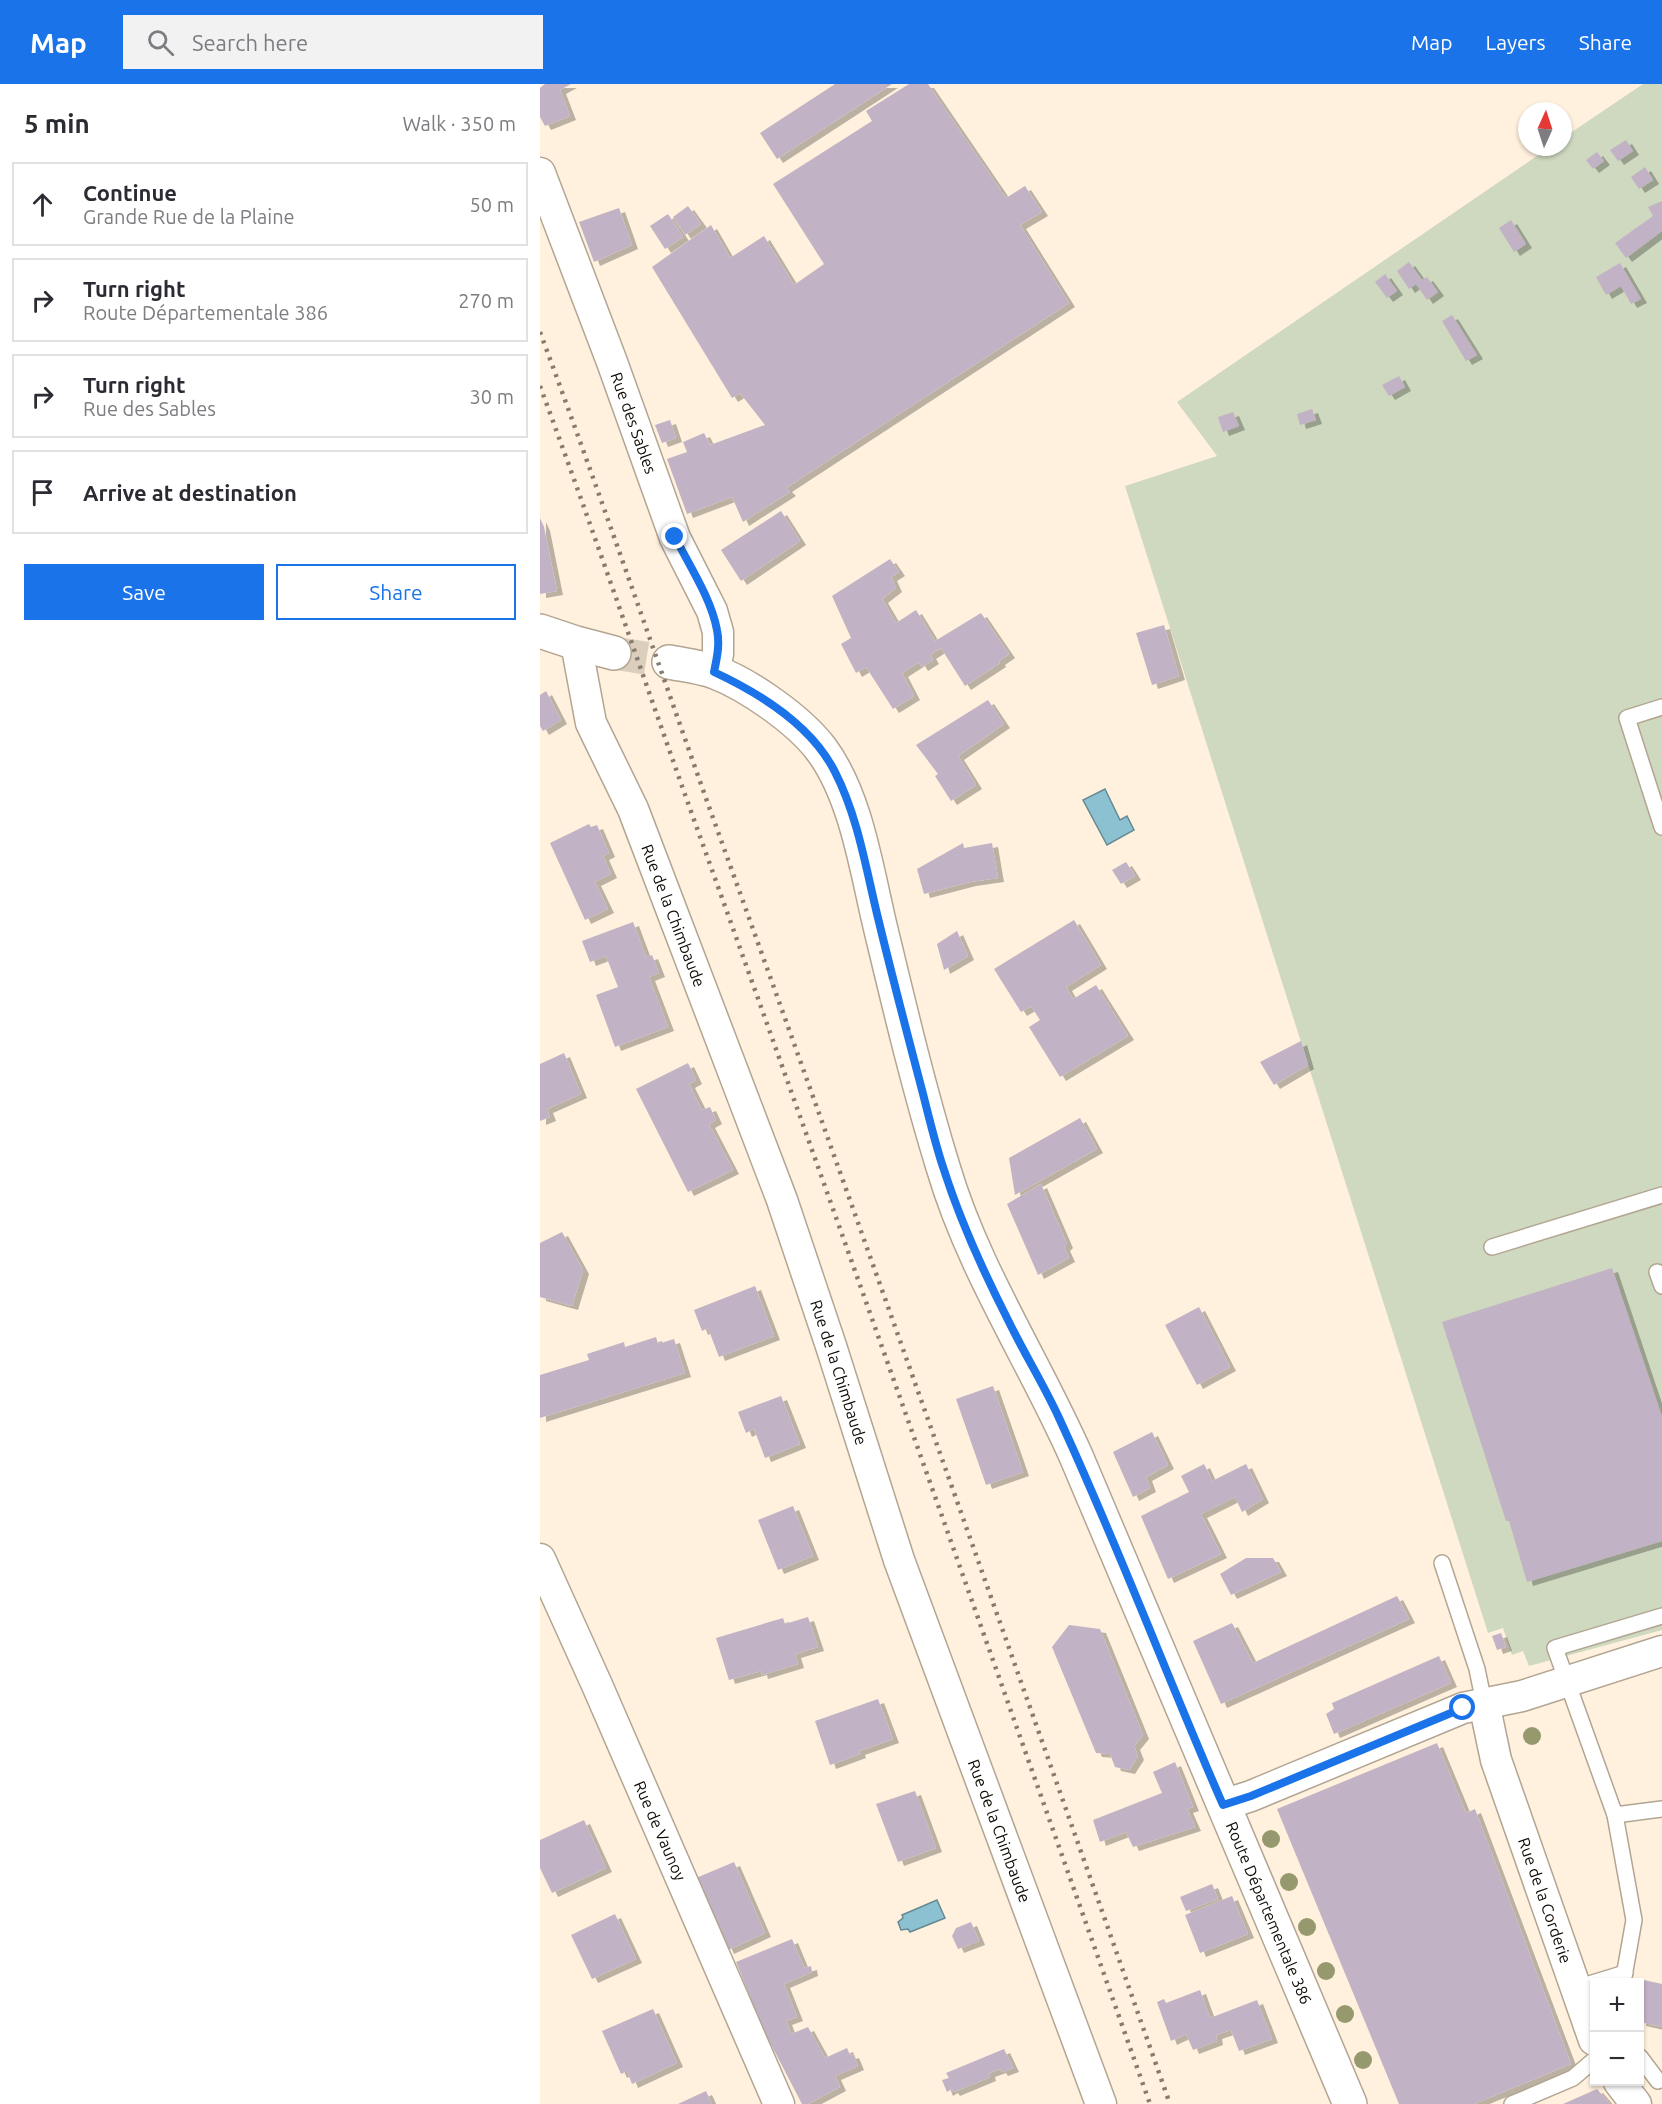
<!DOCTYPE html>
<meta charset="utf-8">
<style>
body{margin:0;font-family:Ubuntu,sans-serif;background:#f2f2f3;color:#2b2b33}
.controls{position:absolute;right:18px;bottom:18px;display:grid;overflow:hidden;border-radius:0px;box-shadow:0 2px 4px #0004}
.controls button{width:54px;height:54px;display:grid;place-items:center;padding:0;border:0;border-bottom:2px solid #e1e1e2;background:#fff;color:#2b2b33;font:30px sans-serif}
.compass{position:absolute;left:978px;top:18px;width:54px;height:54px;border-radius:50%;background:#fff;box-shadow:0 2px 4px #0004;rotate:3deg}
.stop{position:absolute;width:18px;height:18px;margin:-14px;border:4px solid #1a73e8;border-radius:50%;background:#fff}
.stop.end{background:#1a73e8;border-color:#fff;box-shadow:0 2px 6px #0008}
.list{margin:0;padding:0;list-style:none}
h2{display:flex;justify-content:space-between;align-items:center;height:78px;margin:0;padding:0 24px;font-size:26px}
h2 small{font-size:20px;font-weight:400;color:#7c7c81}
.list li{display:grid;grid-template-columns:39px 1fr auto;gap:18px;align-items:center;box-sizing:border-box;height:84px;margin:0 12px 12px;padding:0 12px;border:2px solid #e1e1e2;border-radius:0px}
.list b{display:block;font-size:22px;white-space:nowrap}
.list p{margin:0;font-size:20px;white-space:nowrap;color:#7c7c81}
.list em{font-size:20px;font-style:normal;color:#7c7c81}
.actions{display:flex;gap:12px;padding:18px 24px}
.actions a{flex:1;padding:14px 0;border:2px solid #1a73e8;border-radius:0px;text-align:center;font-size:21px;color:#1a73e8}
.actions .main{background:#1a73e8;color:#fff}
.icon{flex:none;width:33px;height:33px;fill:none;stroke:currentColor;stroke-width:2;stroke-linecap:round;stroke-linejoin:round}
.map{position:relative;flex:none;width:1122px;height:2020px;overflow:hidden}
header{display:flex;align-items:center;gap:36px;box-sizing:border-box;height:84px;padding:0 30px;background:#1a73e8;color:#fff}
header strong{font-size:28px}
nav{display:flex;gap:33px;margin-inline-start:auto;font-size:21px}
.search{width:420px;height:54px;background:#f2f2f3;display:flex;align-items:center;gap:15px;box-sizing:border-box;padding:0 21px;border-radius:0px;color:#7c7c81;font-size:22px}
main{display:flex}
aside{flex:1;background:#fff}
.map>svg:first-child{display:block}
.green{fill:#cfd9bf}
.water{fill:#8bc1d0;stroke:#668a93;stroke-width:1.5}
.building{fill:#c2b2c5;filter:url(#shadow)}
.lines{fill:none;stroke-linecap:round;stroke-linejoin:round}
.primary-tunnel{stroke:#dbcebd;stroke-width:33;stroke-dasharray:33 16;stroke-linecap:butt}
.service-casing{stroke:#b2a592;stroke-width:18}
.minor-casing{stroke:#b2a592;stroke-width:33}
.primary-casing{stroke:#b2a592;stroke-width:36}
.service{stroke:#fff;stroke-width:15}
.minor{stroke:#fff;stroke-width:30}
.primary{stroke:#fff;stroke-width:33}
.rail{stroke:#857c6f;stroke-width:4.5;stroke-dasharray:3 6;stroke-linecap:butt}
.tree{fill:#95996d}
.route{stroke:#1a73e8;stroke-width:8}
.labels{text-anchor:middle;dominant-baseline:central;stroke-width:4.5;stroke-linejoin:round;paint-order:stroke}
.street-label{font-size:16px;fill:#0f0b05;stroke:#fff}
</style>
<header>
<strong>Map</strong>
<div class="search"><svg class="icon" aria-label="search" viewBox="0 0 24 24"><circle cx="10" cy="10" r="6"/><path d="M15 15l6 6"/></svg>Search here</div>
<nav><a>Map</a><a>Layers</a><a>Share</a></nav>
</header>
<main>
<aside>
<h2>5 min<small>Walk · 350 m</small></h2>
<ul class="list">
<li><svg class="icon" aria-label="ahead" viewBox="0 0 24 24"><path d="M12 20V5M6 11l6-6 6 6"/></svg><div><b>Continue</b><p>Grande Rue de la Plaine</p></div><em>50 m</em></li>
<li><svg class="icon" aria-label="right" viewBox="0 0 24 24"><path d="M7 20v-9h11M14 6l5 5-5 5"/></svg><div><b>Turn right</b><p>Route Départementale 386</p></div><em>270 m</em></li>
<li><svg class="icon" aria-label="right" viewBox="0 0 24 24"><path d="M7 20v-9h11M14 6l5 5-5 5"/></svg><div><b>Turn right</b><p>Rue des Sables</p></div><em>30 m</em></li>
<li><svg class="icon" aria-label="arrive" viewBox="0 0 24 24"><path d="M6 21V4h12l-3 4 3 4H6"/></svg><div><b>Arrive at destination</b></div></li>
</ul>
<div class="actions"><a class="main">Save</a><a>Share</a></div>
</aside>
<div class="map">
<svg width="1122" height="2020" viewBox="0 0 1122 2020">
<defs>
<filter id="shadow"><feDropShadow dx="6" dy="4" stdDeviation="0" flood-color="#0004"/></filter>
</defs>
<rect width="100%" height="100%" fill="#fff1dd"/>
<polygon class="green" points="1103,0 1122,0 1122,1546 989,1582 983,1567 972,1571 963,1544 948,1549 585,402 677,372 637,318 1010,63 1023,63 1023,54"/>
<g class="water">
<polygon points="565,705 580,736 587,732 594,746 567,761 543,716"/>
<polygon points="397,1816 405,1834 370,1848 368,1845 361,1846 358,1838 363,1834 362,1831"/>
</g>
<g class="building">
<polygon points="5,0 31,0 20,6 30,32 5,42 0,33 0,4"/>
<polygon points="295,0 352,0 237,75 220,49"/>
<polygon points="369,0 388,0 466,114 485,102 502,128 480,141 529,219 246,404 250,408 203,438 192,413 147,430 127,375 147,368 143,358 164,349 170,361 225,341 200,309 192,314 112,183 171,141 190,174 224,152 254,201 284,180 233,100 332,37 326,27"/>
<polygon points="1086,56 1093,67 1078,77 1070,66"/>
<polygon points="1057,68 1064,77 1053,85 1046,76"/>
<polygon points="1105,83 1113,96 1099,105 1091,93"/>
<polygon points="1122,117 1122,147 1086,174 1075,159 1113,132 1108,123"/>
<polygon points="148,122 161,140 145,151 133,133"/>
<polygon points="79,124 92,161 54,178 39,138"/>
<polygon points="128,130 143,153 125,165 110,142"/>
<polygon points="971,136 986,160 974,168 959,144"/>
<polygon points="869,178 882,196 887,193 898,208 887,216 876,200 869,205 857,187"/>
<polygon points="1080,179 1101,215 1091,220 1081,202 1066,211 1056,193"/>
<polygon points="845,190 857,207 847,214 835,198"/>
<polygon points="912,231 937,271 926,277 902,237"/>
<polygon points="859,292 865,303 849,312 842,301"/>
<polygon points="772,325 776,336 760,341 757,330"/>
<polygon points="693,328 699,342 683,348 678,333"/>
<polygon points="130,336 136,354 122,359 115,341"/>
<polygon points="241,427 260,457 201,497 181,466"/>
<polygon points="0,434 4,443 17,507 0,510"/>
<polygon points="350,475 359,488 351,493 356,504 342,515 356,539 376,526 395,557 441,529 469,570 459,577 460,579 425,602 401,564 390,571 393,576 382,583 379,578 362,589 374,612 353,625 326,583 316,589 301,560 311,554 292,512"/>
<polygon points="624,541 639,592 612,601 596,549"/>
<polygon points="6,607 21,636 3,647 0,642 0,611"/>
<polygon points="448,616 464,640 418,672 436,701 411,717 395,692 398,690 376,661"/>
<polygon points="49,740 51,743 57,741 69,769 63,772 71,790 55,798 68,825 45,836 10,759"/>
<polygon points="423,759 424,764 452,759 458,794 430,798 384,810 377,785"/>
<polygon points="586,778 595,792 581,800 572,786"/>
<polygon points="534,836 561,881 526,903 533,915 556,901 588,952 520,993 489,943 500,936 491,922 481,928 454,885"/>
<polygon points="93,838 106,873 112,871 119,889 109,893 128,943 75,963 56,911 78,903 66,872 50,878 42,857"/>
<polygon points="417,847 428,872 404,886 397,860"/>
<polygon points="761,957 768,981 734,1001 720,978"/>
<polygon points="24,969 41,1010 7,1025 10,1033 0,1037 0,980"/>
<polygon points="148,979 156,996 149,1000 162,1026 170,1023 176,1036 169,1040 193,1086 148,1108 96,1005"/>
<polygon points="540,1034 557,1065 475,1111 469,1074"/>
<polygon points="501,1100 527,1160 524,1163 529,1174 498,1191 467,1120"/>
<polygon points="22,1148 43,1186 32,1222 0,1213 0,1159"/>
<polygon points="1072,1184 1122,1333 1122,1457 987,1498 969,1437 966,1437 902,1238"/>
<polygon points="215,1202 234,1252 179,1273 168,1244 162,1247 154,1226"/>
<polygon points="659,1223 690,1283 657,1301 625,1241"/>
<polygon points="116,1253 118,1260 134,1255 145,1289 0,1334 0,1291 49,1276 47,1270 84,1258 85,1263"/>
<polygon points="453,1302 483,1388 446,1401 416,1315"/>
<polygon points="241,1312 260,1360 225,1374 214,1345 206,1349 198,1328"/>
<polygon points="612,1348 628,1381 606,1393 610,1404 593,1413 573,1368"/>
<polygon points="664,1380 672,1397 706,1380 723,1415 702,1428 695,1413 661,1430 681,1470 628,1495 601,1432 649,1408 641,1392"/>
<polygon points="253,1422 273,1472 238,1486 218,1436"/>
<polygon points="706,1474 733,1474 741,1488 691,1511 680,1490"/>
<polygon points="857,1512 869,1535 681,1620 653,1557 692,1539 713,1579"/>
<polygon points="268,1533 278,1563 255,1570 258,1580 222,1591 221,1587 189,1596 176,1554 243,1534 245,1540"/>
<polygon points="529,1541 560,1545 603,1651 594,1662 598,1672 589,1686 575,1683 570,1670 556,1669 512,1563"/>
<polygon points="961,1549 966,1563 957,1566 952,1552"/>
<polygon points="899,1572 911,1599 794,1650 786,1630 794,1625 792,1619"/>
<polygon points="338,1615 353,1655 319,1667 320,1670 290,1681 275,1637"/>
<polygon points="897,1659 926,1729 935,1725 1031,1980 934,2020 859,2020 737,1725"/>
<polygon points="635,1678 653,1723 647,1725 655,1743 593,1763 586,1748 560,1758 553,1736 622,1709 613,1688"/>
<polygon points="375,1707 396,1764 358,1778 336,1720"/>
<polygon points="44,1736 66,1784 12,1809 0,1784 0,1756"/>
<polygon points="194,1778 225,1849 188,1866 156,1794"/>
<polygon points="672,1800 678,1815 646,1827 640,1813"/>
<polygon points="692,1812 708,1850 660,1869 645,1831"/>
<polygon points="75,1830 96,1875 52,1895 31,1851"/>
<polygon points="431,1838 439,1857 418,1865 412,1852 416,1844"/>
<polygon points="252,1855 264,1884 271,1882 272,1888 244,1900 257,1933 246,1937 251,1950 268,1943 285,1974 307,1964 310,1971 313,1970 318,1982 295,1992 300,2003 268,2020 262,2020 224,1947 196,1878"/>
<polygon points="1095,1894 1122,1900 1122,1943 1100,1938 1100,1898 1094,1898"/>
<polygon points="660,1906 670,1934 717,1916 732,1955 699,1967 691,1946 676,1951 677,1957 653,1966 646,1950 631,1957 617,1918 624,1915 626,1919"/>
<polygon points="113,1925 137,1979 92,2000 87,1987 81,1990 62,1947"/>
<polygon points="464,1965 473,1984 462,1988 460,1985 449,1989 450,1993 414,2008 412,2005 407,2008 402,1996 409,1994 406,1989"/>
<polygon points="1057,2005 1070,2020 1023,2020"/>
<polygon points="166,2007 172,2020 138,2020"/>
</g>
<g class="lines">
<polyline class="primary-tunnel" points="74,569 129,578"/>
<g class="service-casing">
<g id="service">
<polyline points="1122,623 1087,634 1122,743"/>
<polyline points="952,1163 1122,1111"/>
<polyline points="1117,1188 1122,1202"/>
<polyline points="902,1479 937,1585 944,1619"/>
<polyline points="1075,1731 1122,1725"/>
<polyline points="1083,1898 1094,1836 1075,1731 1015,1564 1122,1532"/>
<polyline points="1036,1904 1085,1889"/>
<polyline points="1100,1973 1118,1997"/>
<polyline points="972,2020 1033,1994 1054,1976"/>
</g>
</g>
<g class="minor-casing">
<g id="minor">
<path id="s1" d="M0,89l72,189 63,176 37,73 6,21v22l-4,18"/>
<path id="s2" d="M36,559l15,80 42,86 149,391 49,146 68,214 202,544"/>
<path id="s3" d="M0,1475l57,126 182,419"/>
<path id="s4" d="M944,1619l12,57 98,280"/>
<polyline points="683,1721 711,1712 923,1624 982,1612 1122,1567"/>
<polyline points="1079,1998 1096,2020"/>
</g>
</g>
<g class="primary-casing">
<g id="primary">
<polyline points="0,547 36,559 74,569"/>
<path id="s5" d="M129,578c15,3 32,5 46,10 34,13 84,48 106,77 36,48 46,124 60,181 19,79 38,159 62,237 30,102 90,192 133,289l274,648"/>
</g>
</g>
<use href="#service" class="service"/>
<use href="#minor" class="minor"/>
<use href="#primary" class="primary"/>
<g class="rail">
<path d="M0,248c58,156 112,314 168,472 156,433 309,866 462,1300"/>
<path d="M0,302c53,143 102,288 153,431 154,429 305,858 457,1287"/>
</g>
</g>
<g class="tree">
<circle cx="992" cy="1652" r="9"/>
<circle cx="731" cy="1755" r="9"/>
<circle cx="749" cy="1798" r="9"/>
<circle cx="767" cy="1843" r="9"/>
<circle cx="786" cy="1887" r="9"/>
<circle cx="805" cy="1930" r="9"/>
<circle cx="823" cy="1976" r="9"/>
</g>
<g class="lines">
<path class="route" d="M135,453c15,30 36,61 42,93 3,14 0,28 -3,42 45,21 98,54 121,100 23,45 31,97 43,146 14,58 29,115 44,172 7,27 13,54 22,80 17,53 40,103 65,152 16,33 35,63 50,96 59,127 108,259 164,387l28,-9 212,-88"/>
</g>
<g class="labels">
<g class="street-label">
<text stroke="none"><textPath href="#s1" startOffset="267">Rue des Sables</textPath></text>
<text stroke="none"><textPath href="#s2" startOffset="291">Rue de la Chimbaude</textPath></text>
<text stroke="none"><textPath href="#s2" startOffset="777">Rue de la Chimbaude</textPath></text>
<text stroke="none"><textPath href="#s3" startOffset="297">Rue de Vaunoy</textPath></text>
<text stroke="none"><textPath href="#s2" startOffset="1263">Rue de la Chimbaude</textPath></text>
<text stroke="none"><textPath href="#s4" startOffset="207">Rue de la Corderie</textPath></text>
<text stroke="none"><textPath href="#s5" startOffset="1431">Route Départementale 386</textPath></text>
</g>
</g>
</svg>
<div class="controls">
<button>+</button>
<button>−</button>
</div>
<svg class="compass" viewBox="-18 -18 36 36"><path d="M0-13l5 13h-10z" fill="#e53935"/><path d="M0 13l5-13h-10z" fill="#7c7c81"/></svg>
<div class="stop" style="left:923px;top:1624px"></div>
<div class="stop end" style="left:135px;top:453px"></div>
</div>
</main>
